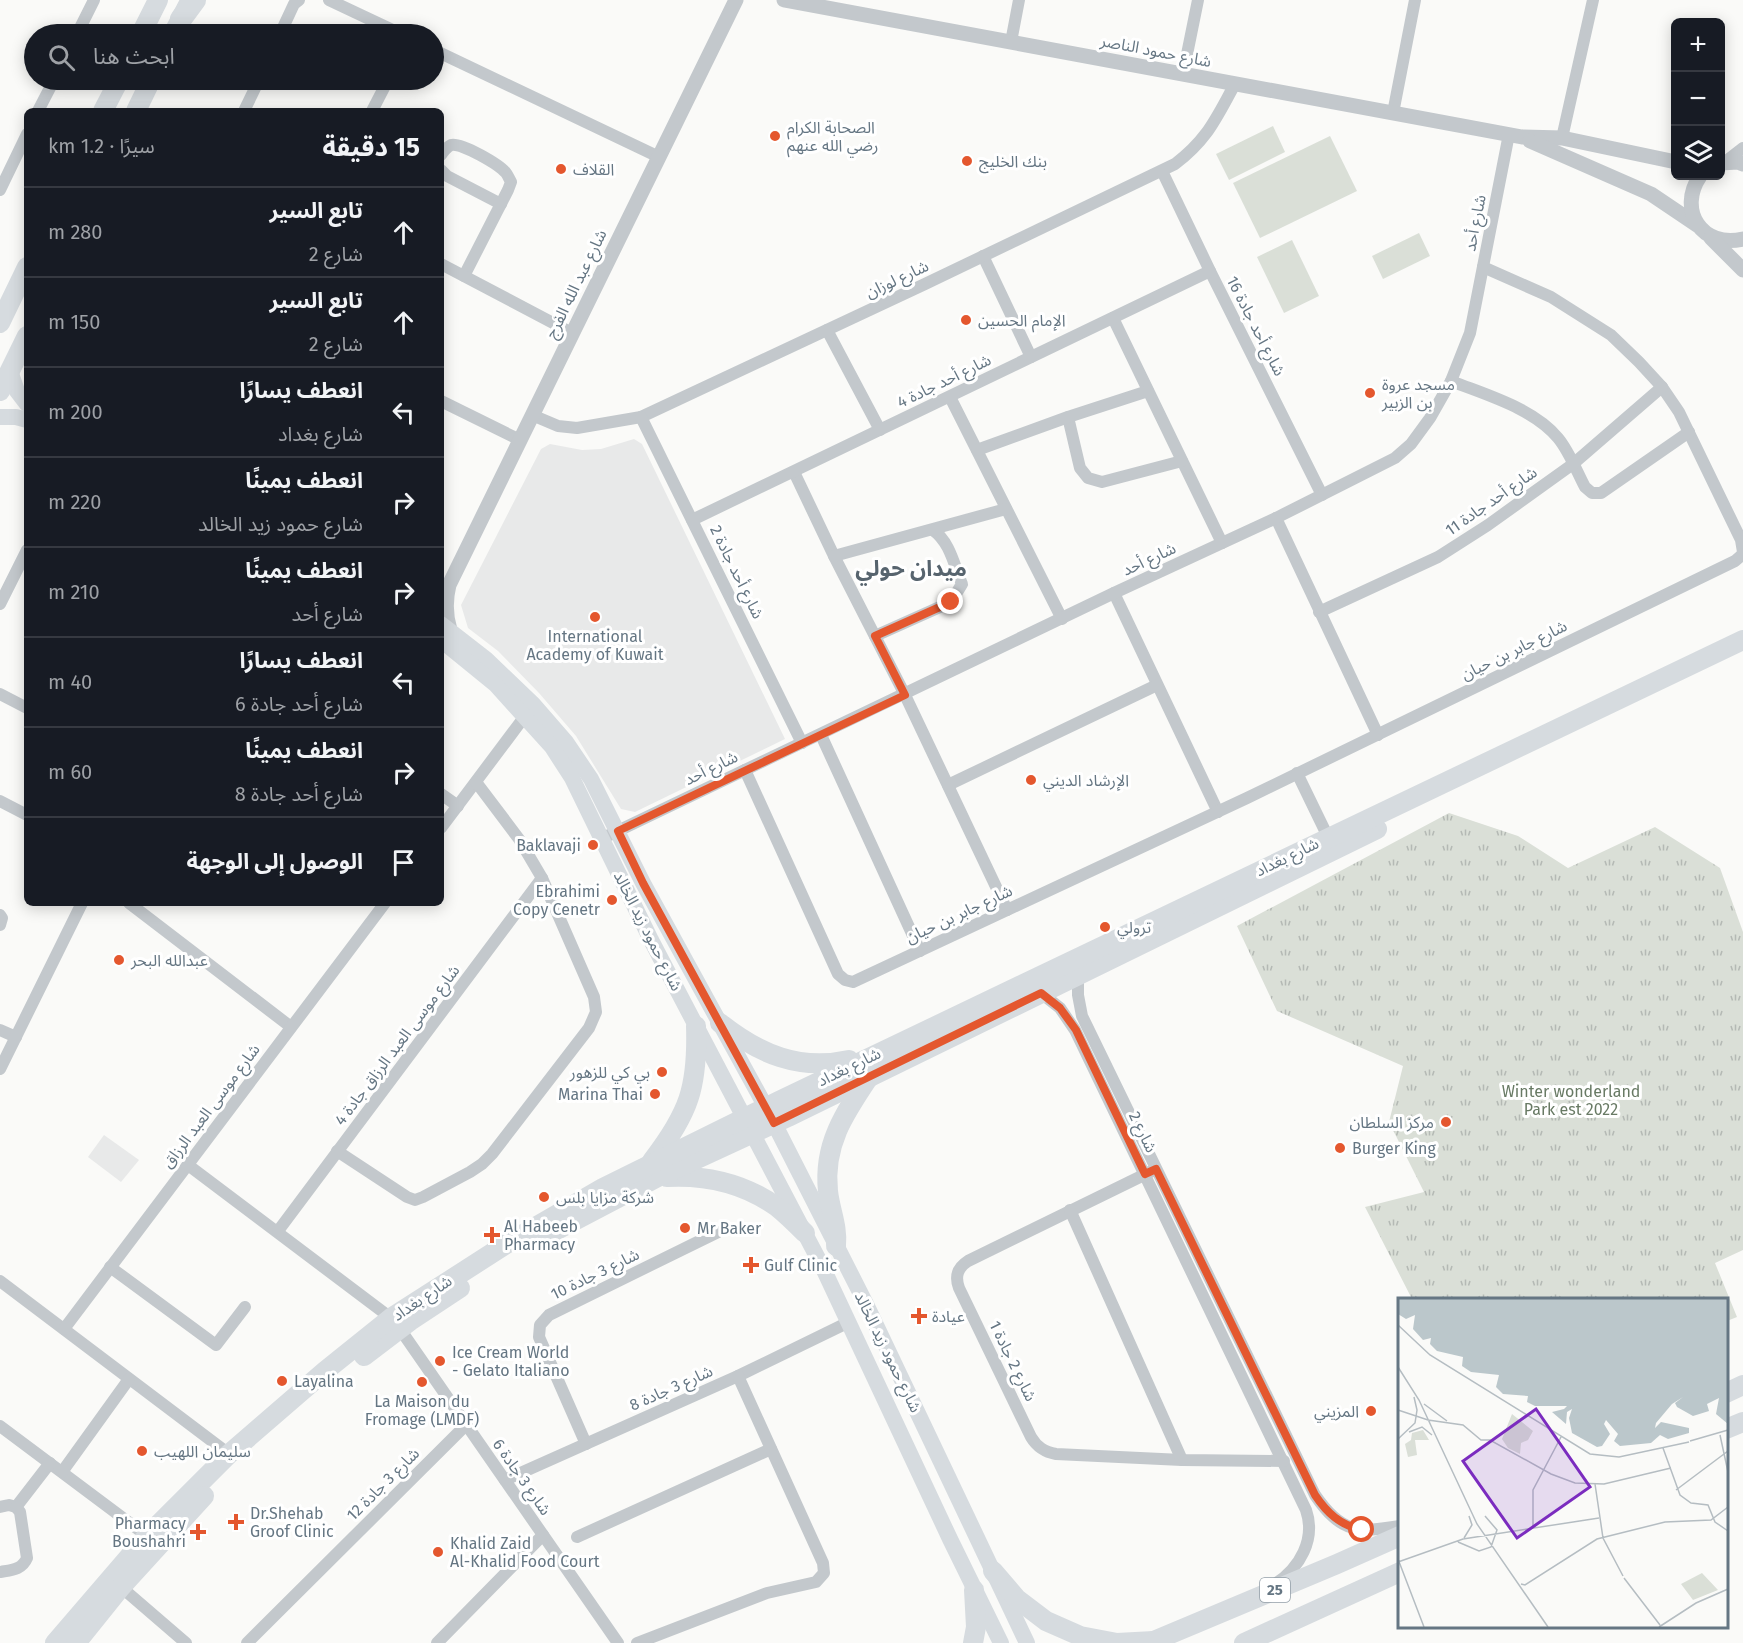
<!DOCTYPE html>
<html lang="ar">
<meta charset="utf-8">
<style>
body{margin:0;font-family:"Fira Sans","Noto Sans Arabic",sans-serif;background:#20242c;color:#f1f3f6;direction:rtl}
.controls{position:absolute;right:18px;top:18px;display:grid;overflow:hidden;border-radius:9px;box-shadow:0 3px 15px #0003}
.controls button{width:54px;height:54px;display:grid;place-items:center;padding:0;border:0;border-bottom:2px solid #363941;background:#171b24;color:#f1f3f6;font:30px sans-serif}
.stop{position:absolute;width:18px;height:18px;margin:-14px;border:4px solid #e4572e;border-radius:50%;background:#fff}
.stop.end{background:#e4572e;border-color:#fff;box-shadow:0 2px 6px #0008}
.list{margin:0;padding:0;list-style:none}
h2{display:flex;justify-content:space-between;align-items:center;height:78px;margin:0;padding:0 24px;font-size:26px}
h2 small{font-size:20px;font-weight:400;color:#9ea1a6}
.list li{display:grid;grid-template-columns:39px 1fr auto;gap:18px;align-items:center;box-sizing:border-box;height:90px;padding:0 24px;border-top:2px solid #363941}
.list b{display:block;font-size:22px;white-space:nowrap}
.list p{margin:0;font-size:20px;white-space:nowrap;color:#9ea1a6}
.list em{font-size:20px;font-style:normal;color:#9ea1a6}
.icon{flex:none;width:33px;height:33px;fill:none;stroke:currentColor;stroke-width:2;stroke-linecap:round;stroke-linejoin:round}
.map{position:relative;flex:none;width:1743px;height:1643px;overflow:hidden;direction:ltr}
.search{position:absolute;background:#171b24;box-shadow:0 3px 15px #0003;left:24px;top:24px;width:420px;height:66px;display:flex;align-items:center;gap:15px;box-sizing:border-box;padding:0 21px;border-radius:33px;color:#9ea1a6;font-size:22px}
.panel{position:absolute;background:#171b24;box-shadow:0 3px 15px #0003;left:24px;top:108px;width:420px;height:798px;border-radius:9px;direction:rtl}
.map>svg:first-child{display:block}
.built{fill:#e8e9e9}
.grass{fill:url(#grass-tufts)}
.pitch{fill:#dadfd7}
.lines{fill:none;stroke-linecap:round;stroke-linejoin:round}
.minor{stroke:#c3c8cc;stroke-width:12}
.tertiary{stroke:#c3c8cc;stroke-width:15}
.secondary{stroke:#d6dbdf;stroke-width:16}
.primary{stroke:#d6dbdf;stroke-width:20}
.trunk{stroke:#d6dbdf;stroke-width:20}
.motorway{stroke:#d6dbdf;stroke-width:22}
.route{stroke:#e4572e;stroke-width:8}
.poi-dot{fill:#e4572e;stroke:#fff;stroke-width:2}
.labels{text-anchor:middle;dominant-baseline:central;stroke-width:6;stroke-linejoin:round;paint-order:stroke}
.shield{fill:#fff;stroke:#939fa8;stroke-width:1.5}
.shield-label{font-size:15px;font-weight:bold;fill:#657683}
.street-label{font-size:16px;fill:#657683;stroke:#fff}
.poi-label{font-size:16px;fill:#657683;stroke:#fff;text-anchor:start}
.park-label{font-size:16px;fill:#687a64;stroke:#fff}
.district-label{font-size:22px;font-weight:bold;fill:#57646e;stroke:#fff}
.inset-road{fill:none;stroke:#b5bdc2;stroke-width:1.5}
.view{fill:#7b2cbf;fill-opacity:0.15;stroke:#7b2cbf;stroke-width:3}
.inset-edge{fill:none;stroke:#657683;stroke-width:3}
</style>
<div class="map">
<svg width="1743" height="1643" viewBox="0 0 1743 1643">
<defs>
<pattern id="grass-tufts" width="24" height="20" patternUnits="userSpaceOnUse" patternTransform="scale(1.5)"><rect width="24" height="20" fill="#dadfd7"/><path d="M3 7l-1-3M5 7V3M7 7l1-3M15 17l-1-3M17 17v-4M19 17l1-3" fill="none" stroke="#b4b9b4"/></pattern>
</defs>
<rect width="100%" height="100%" fill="#fafaf8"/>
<g class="built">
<polygon points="634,439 642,444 785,739 635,812 621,809 576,736 539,693 498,651 468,628 461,605 541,449 550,444 582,450 601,449"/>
<polygon points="104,1135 139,1160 121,1182 88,1157"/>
</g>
<polygon class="grass" points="1449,813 1518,836 1568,868 1655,827 1720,868 1743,932 1743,1250 1715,1263 1737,1317 1727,1321 1726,1300 1412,1299 1365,1207 1424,1192 1389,1122 1403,1066 1277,1011 1237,926"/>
<g class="pitch">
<polygon points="1273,126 1285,152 1229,180 1216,154"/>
<polygon points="1330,136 1357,191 1260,238 1233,183"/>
<polygon points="1419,233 1430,256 1383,279 1372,256"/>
<polygon points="1292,240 1319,296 1284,313 1257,257"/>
</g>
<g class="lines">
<g class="minor">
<polyline points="329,0 401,34"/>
<polyline points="77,34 94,0"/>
<polyline points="280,34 294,4 299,0"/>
<polyline points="1011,42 1019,0"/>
<polyline points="434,50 659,157"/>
<polyline points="1183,74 1198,0"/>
<polyline points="38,111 54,80"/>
<polyline points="244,111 259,80"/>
<polyline points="372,111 388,80"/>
<polyline points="1393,113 1415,0"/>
<polyline points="1562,138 1593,0"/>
<path d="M441,155c2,-3 6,-8 10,-10 10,-3 49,20 55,28 1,1 4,7 5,9l-3,8 -44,86"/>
<polyline points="1725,162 1743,148"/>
<polyline points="441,170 447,176 501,204"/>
<polyline points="1162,171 1210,271 1322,495"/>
<polyline points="0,190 27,134"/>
<polyline points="983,256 1031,357"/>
<polyline points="441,264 572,333"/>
<polyline points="1483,267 1551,297 1611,335 1639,362 1662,387 1679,412 1741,540 1743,552"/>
<polyline points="1113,318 1222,543"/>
<polyline points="827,330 880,430"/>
<path d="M1451,381c35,14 82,27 107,57 11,13 19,34 27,49l7,6h9l88,-61"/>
<polyline points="950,397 1062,619"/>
<polyline points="441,401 520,440"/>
<path d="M532,415l26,11 19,2 64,-11 284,-133 250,-120c33,-25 41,-46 60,-80"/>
<polyline points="641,417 802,743"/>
<polyline points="1068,417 1080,468 1088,478 1102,482 1182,461"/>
<polyline points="977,450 1068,417 1148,391"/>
<polyline points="794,472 834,556 905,695 1007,910"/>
<polyline points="1276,518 1378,735"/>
<polyline points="692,520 1210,271"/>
<polyline points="834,556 1006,509"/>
<polyline points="1114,593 1218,812"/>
<polyline points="0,604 27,550"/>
<polyline points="1319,612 1438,557 1488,525 1573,464 1662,387"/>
<path d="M875,636l76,-34 11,-18c-8,-19 -12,-42 -29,-54"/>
<polyline points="0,694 27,708"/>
<polyline points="821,735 920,951"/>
<polyline points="745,770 838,974 845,980 853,982 1247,798 1735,561 1743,554"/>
<polyline points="1297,773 1328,837"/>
<polyline points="948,785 1157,685"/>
<polyline points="441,794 458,806"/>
<polyline points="0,801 27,815"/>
<polyline points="441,828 525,716"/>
<polyline points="601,839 1114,593 1276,518 1395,458 1411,444 1430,418 1451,381 1470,333 1509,134"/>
<polyline points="129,903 291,1027"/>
<polyline points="0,915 2,918 0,925"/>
<path d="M1078,975v20l4,21 233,479c26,38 42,38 85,31"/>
<path d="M1041,993l19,15 15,22 231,480c10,29 -6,58 -31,74"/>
<polyline points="0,1030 16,1037"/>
<polyline points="0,1069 82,903"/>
<polyline points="337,1151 407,1197 415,1200 423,1197 470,1172 482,1164 492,1154 589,1028 596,1012 594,997 542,878 519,839 476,782"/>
<polyline points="188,1165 391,1318"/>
<path d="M1152,1171l-184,90c-11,7 -13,16 -9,27l72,149c6,10 13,15 25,17l126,6 102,1"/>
<polyline points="1070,1210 1182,1460"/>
<polyline points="278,1231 542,878"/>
<polyline points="110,1267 216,1345 245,1307"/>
<polyline points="0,1281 229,1454"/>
<polyline points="64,1329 385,903"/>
<polyline points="400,1329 618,1643"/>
<polyline points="0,1426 147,1536"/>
<polyline points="586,1444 539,1337 540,1325 549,1315 718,1232"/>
<polyline points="62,1472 129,1379"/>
<polyline points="505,1480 738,1376 849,1322"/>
<polyline points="0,1507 9,1505 16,1507"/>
<polyline points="16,1507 50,1463"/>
<polyline points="577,1537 771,1449"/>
<path d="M0,1572c11,-2 22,-2 27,-14l-7,-46 -4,-5"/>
<polyline points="121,1587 186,1643"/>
<polyline points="247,1643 466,1425"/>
<polyline points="437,1643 543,1535"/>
<polyline points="637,1643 767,1593 816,1582 824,1573 823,1563 738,1376"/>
</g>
<g class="tertiary">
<polyline points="784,0 1522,137 1562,138 1676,162"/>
<polyline points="1530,141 1651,194 1697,225"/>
<polyline points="1720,163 1738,162 1743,164"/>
<path d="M1700,176c-23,34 2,73 43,63"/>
<polyline points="1711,238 1743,270"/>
<path d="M450,630c-5,-16 -5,-29 -1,-45l287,-585"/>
</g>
<g class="secondary">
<polyline points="10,371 17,391 27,404"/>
<polyline points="0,417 16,417 27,420"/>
<polyline points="441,624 486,659 533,704 566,742 591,779 643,883 769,1113 865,1302 1027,1643"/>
<polyline points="441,640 495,684 552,747 572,778 651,940 823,1268 950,1539 1001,1643"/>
</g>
<g class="primary">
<path d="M720,1023c39,31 79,48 129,37"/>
<path d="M652,1161c37,-48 46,-74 44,-135"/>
<path d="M667,1177c39,-2 78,7 110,30 10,8 19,17 28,26"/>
<polyline points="536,1241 658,1177 788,1117 1377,829"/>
<path d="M836,1246c2,-20 -6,-36 -8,-55 -5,-46 16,-77 41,-114"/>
<polyline points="364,1356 410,1321 460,1288"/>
<polyline points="1726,1393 1743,1385"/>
<polyline points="1726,1429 1743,1422"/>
<polyline points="993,1571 1017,1599 1046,1621 1080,1636 1117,1643 1154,1641"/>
<polyline points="55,1643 147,1536 229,1454 325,1371 391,1318 511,1241 603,1188 779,1101 1743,640"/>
<polyline points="76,1643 121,1587 204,1496"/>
<polyline points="973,1643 976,1627 974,1590"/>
<polyline points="1149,1643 1337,1564 1400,1536"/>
<polyline points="1244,1643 1400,1572"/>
</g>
<g class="trunk">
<polyline points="141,34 158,0"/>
<polyline points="173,34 188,5"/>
<polyline points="103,111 119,80"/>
<polyline points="136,111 151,80"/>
<polyline points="0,323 27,267"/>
<polyline points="0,391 27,336"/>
</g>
<polyline class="motorway" points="181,19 195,0"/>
</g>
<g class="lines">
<path class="route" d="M951,602l-76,34 30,59 -287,136 25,52 131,240 267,-130 19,15 16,22 69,144 11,-5 159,326c12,18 25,30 47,35"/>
</g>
<g class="poi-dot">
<circle cx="775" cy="136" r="6"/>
<circle cx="967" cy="161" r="6"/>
<circle cx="561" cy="169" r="6"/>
<circle cx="966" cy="320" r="6"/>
<circle cx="1370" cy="393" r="6"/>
<circle cx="595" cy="617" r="6"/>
<circle cx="1031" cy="780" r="6"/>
<circle cx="593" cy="845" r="6"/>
<circle cx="612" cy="900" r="6"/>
<circle cx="1105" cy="927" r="6"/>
<circle cx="119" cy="960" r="6"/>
<circle cx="662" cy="1072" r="6"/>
<circle cx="655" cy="1094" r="6"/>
<circle cx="1446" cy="1122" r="6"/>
<circle cx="1340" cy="1148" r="6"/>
<circle cx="544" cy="1197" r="6"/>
<circle cx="685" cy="1228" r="6"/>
<path d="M489 1226h6v6h6v6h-6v6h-6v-6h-6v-6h6z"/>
<path d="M748 1256h6v6h6v6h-6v6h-6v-6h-6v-6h6z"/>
<path d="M916 1307h6v6h6v6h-6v6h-6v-6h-6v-6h6z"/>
<circle cx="440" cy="1361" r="6"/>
<circle cx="282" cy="1381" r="6"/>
<circle cx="422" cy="1382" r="6"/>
<circle cx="1371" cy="1411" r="6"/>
<circle cx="142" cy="1451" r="6"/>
<path d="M233 1513h6v6h6v6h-6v6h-6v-6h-6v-6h6z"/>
<path d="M195 1523h6v6h6v6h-6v6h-6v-6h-6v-6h6z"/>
<circle cx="438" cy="1552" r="6"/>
</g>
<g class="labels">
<rect class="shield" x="1260" y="1578" width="30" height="24" rx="4.5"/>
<g class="shield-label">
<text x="1275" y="1590">25</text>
</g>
<g class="street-label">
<text transform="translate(1156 51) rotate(11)">شارع حمود الناصر</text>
<text transform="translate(1475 223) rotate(-79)">شارع أحد</text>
<text transform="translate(897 279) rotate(-25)">شارع لوزان</text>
<text transform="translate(576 284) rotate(-64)">شارع عبد الله الفرج</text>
<text transform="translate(1256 326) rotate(63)">شارع أحد جادة 16</text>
<text transform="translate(944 381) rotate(-26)">شارع أحد جادة 4</text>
<text transform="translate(1491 501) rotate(-35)">شارع أحد جادة 11</text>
<text transform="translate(1149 559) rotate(-25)">شارع أحد</text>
<text transform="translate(737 572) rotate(64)">شارع أحد جادة 2</text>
<text transform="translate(1514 650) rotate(-26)">شارع جابر بن حيان</text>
<text transform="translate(711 768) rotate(-26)">شارع أحد</text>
<text transform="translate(1287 857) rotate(-26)">شارع بغداد</text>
<text transform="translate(959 914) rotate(-25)">شارع جابر بن حيان</text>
<text transform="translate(648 931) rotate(63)">شارع حمود زيد الخالد</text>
<text transform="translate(397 1045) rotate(-53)">شارع موسى العبد الرزاق جادة 4</text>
<text transform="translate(849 1067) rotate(-26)">شارع بغداد</text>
<text transform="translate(211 1106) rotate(-53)">شارع موسى العبد الرزاق</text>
<text transform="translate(1143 1132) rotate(64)">شارع 2</text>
<text transform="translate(595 1274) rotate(-26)">شارع 3 جادة 10</text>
<text transform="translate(422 1298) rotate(-34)">شارع بغداد</text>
<text transform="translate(888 1352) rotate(64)">شارع حمود زيد الخالد</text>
<text transform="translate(1013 1361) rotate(64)">شارع 2 جادة 1</text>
<text transform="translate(671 1388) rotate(-24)">شارع 3 جادة 8</text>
<text transform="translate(522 1477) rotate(55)">شارع 3 جادة 6</text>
<text transform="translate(383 1484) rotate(-45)">شارع 3 جادة 12</text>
</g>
<g class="poi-label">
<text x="787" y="127">الصحابة الكرام<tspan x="787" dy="18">رضي الله عنهم</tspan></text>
<text x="979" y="161">بنك الخليج</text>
<text x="573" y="169">القلاف</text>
<text x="978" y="320">الإمام الحسين</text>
<text x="1382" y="384">مسجد عروة<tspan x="1382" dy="18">بن الزبير</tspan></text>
<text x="595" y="636" text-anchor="middle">International<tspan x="595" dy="18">Academy of Kuwait</tspan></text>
<text x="1043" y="780">الإرشاد الديني</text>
<text x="581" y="845" text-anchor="end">Baklavaji</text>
<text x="600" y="891" text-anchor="end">Ebrahimi<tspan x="600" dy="18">Copy Cenetr</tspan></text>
<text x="1117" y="927">ترولي</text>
<text x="131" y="960">عبدالله البحر</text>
<text x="650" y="1072" text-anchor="end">بي كي للزهور</text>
<text x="643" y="1094" text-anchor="end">Marina Thai</text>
<text x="1434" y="1122" text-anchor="end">مركز السلطان</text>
<text x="1352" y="1148">Burger King</text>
<text x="556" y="1197">شركة مزايا بلس</text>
<text x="504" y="1226">Al Habeeb<tspan x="504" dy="18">Pharmacy</tspan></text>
<text x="697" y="1228">Mr Baker</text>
<text x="764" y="1265">Gulf Clinic</text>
<text x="932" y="1316">عيادة</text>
<text x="452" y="1352">Ice Cream World<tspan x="452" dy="18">- Gelato Italiano</tspan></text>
<text x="294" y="1381">Layalina</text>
<text x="422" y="1401" text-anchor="middle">La Maison du<tspan x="422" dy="18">Fromage (LMDF)</tspan></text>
<text x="1359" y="1411" text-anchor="end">المزيني</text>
<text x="154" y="1451">سليمان اللهيب</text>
<text x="250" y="1513">Dr.Shehab<tspan x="250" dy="18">Groof Clinic</tspan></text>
<text x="186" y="1523" text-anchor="end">Pharmacy<tspan x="186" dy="18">Boushahri</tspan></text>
<text x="450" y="1543">Khalid Zaid<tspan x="450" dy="18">Al-Khalid Food Court</tspan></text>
</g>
<g class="park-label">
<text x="1571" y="1091">Winter wonderland<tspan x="1571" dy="18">Park est 2022</tspan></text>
</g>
<g class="district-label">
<text x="911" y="568">ميدان حولي</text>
</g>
</g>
<g transform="translate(1398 1298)">
<rect width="330" height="330" fill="#fafaf8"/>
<path d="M114,116l21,17 -5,9 -7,3 -1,11 -12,-6 -6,-9zM304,275l16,17 -25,10 -12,-16z" fill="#dadfd7"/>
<path d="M25,132l6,10h-14l2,15 -9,2 -3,-13 6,-4 1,-7z" fill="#dadfd7"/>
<path d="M0,1h330v125l-12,-10 3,-16 -12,6 2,7 -16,5 -16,-9 -2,-4 8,-6 -11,7 -16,19 -1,5 6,-6 28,6v5l-21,6 -8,-4 -9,8 -31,3 -6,-5 4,-7 -12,-14 -2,4 6,10 -8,12 -5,1 -25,-14 -3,-15 3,-9 -5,3 -1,12 -14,-12 12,-3 3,-3h-32l-8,-4 1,-6 -25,-2 -7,-7 3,-12 -28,-3 -9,-6 1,-9 -26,-6 -7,-7 1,-6 -8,2 -10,-11 2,-14 -9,4 -8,-5z" fill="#bbc7cb"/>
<path class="inset-road" d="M0,27l32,30 160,99 29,3 70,-15M0,69l21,33 58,124 71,103M26,106l23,17M0,112l30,10 35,5 18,15h9l61,34 24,9 29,1 67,-16M11,134l13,-5 10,8M322,137l8,37M0,141l17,-16 2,-13 -3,-13M292,143l38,-11M265,150l17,47 11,8 17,2 7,17 13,9M197,186l8,54 20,38M278,192l52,-39M135,228v-36l28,-53M66,240l8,-13 -3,-9M60,244l21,9 12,-4 6,-17 -12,-14M0,261l26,68M0,264l65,-23 136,-21M226,280l36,47M123,286l4,1 72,-46 68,-17 46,-2 17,-13M261,329l37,-24 32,-14"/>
<path class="view" d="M138,111l54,78 -73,51 -54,-77z"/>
<rect width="330" height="330" class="inset-edge"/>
</g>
</svg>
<div class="controls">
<button>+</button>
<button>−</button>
<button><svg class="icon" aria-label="layers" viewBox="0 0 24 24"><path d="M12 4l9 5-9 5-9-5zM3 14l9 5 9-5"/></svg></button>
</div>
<div class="stop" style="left:1362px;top:1530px"></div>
<div class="stop end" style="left:951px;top:602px"></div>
<div class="search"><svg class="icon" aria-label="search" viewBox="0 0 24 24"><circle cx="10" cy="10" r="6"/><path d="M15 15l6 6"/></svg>ابحث هنا</div>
<section class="panel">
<h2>15 دقيقة<small>سيرًا · 1.2 km</small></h2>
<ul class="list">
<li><svg class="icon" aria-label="ahead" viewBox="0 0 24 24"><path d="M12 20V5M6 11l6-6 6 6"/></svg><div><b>تابع السير</b><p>شارع 2</p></div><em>280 m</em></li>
<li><svg class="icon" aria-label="ahead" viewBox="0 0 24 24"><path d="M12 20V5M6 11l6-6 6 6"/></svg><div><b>تابع السير</b><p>شارع 2</p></div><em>150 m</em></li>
<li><svg class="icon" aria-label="left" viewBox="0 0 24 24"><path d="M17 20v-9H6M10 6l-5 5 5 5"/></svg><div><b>انعطف يسارًا</b><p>شارع بغداد</p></div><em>200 m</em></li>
<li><svg class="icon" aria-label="right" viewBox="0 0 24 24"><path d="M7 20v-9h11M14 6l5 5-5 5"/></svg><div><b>انعطف يمينًا</b><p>شارع حمود زيد الخالد</p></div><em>220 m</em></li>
<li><svg class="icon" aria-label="right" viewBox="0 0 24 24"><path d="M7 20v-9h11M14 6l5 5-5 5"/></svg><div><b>انعطف يمينًا</b><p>شارع أحد</p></div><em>210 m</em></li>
<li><svg class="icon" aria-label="left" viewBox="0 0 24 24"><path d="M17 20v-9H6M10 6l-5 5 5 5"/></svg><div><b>انعطف يسارًا</b><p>شارع أحد جادة 6</p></div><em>40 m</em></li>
<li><svg class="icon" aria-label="right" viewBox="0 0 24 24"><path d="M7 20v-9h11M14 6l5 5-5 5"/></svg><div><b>انعطف يمينًا</b><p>شارع أحد جادة 8</p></div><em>60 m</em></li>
<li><svg class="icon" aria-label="arrive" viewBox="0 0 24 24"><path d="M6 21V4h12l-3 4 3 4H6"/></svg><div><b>الوصول إلى الوجهة</b></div></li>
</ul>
</section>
</div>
